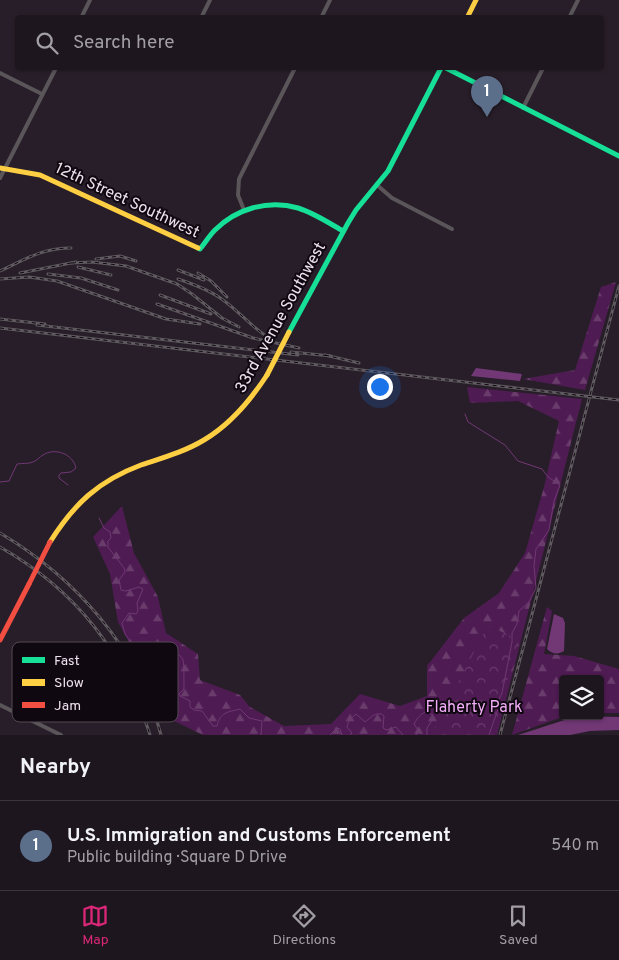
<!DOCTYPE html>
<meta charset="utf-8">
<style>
body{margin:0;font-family:Overpass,sans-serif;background:#261f28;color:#f1f3f6}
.controls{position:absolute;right:15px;bottom:15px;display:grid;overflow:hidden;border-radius:5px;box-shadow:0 1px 4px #0004}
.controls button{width:45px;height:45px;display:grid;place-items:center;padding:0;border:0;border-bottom:1px solid #3c353d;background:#1e161f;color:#f1f3f6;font:25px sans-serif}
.you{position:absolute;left:379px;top:386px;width:18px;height:18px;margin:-12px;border:4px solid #fff;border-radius:50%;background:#1a73e8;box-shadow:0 0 0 8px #1a73e833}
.badge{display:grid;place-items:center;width:32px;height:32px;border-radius:50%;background:#db2777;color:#fff;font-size:16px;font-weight:700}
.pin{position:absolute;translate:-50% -41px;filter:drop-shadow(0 1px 2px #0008)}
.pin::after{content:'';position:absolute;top:26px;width:18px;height:15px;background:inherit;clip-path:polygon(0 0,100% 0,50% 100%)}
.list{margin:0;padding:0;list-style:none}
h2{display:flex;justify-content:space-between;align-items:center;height:65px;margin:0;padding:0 20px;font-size:21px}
h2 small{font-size:16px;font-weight:400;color:#a19fa4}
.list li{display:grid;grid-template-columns:32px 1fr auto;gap:15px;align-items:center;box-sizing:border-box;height:90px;padding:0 20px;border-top:1px solid #3c353d}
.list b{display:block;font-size:19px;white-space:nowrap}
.list p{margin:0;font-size:16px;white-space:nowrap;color:#a19fa4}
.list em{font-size:16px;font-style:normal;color:#a19fa4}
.icon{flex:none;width:28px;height:28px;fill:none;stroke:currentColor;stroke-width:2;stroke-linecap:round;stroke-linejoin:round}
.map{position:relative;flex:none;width:619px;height:735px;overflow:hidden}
.search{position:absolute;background:#1e161f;box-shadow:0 1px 4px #0004;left:15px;right:15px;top:15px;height:55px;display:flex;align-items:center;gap:12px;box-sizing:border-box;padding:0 18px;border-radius:5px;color:#a19fa4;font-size:19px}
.sheet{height:155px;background:#1e161f}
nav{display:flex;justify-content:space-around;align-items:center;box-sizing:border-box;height:70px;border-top:1px solid #3c353d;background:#1e161f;font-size:14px;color:#a19fa4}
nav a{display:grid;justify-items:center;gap:2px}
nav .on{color:#db2777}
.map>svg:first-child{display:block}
.forest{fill:url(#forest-firs)}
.park{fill:url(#park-crowns)}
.water{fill:#713875}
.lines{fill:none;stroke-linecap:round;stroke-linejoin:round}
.stream{stroke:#713875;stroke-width:1}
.street{stroke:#595559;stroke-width:4}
.fast{stroke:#16e098;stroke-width:5}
.slow{stroke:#ffcf43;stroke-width:5}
.jam{stroke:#f24e42;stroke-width:5}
.rail-casing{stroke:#5f5a5f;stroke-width:3}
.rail{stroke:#100810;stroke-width:1;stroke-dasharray:4;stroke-linecap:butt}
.slow-bridge{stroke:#ffcf43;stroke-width:5}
.jam-bridge{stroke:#f24e42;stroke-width:5}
.labels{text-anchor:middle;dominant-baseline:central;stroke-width:4;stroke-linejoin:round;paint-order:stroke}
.street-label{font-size:16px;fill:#ede0ee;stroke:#100810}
.park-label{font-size:16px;fill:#f1adf6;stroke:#100810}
.key{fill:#100810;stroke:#524953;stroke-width:1}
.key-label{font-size:14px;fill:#ede0ee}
</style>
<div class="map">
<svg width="619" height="735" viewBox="0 0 619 735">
<defs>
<pattern id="forest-firs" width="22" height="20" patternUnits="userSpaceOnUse" patternTransform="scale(1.25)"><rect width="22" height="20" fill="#4f1b53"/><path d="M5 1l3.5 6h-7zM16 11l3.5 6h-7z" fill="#693c6c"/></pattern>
<pattern id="park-crowns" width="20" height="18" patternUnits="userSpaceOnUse" patternTransform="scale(1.25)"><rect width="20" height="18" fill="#4f1b53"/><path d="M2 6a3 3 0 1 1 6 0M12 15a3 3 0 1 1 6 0" fill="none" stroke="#693c6c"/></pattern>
</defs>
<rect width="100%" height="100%" fill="#281e29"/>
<g class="forest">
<polygon points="616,282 585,390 523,379 575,370 601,287"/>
<polygon points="467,387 582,399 497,735 203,735 172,720 118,622 110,574 93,537 122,506 134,553 158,597 166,633 198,654 200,680 240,695 250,707 284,726 331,724 360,694 400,706 427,696 427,666 464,618 499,593 525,553 544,487 559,421 518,401 470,403"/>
<polygon points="547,607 552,611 544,654 574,656 619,669 619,713 600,713 600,679 563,679 563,716 565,716 512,735"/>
</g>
<polygon class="park" points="488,625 518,640 493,735 431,735"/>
<g class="water">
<polygon points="476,368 522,374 520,381 471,376"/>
<path d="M554,614l9,4 2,5 -1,28c-6,4 -12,3 -17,-2z"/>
<polygon points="577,716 619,717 619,730 590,731 570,735 518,735"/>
</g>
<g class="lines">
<g class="stream">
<polyline points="465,414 468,422 505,445 518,461 542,469 548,477 560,485 554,501 549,530 536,549 534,566 536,588 529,602 519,611 517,624 512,633 512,642 502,693 498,701 498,709 489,735"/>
<path d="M0,482l9,-1 8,-17c6,-1 11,0 16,-2 5,-2 6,-5 10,-7 12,-8 30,-1 33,13l-5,4 -10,1 -2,2v3l9,7"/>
<path d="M99,518l5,10 6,4 1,6 -3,3v6l16,21 1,4 -6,8 2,10 5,1 13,-4 4,2 -6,14 1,8 -2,3 -7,-1 -7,10 3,11 11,15 12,3 12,5 14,-5c3,2 8,4 9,8 1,4 1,24 1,29l-5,5 1,2 10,5v6l4,3 8,1 11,15h4c3,-14 11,-14 23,-17l9,9 13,3 -1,14"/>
<polyline points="330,735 337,728 340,729 342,735"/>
<path d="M350,735l2,-2 -5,-6c1,-6 4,-9 9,-13l9,8c7,-5 8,-9 17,-8l2,2 -1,12 3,2 10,-3 7,8"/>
<path d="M416,735l2,-5 -4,-6c4,-7 7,-11 14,-13l6,6 -7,11v7"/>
</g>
<g class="street">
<polyline points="81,18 90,0"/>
<polyline points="201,18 210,0"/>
<polyline points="321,18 330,0"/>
<polyline points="569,18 578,0"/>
<polyline points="0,73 42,94"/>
<polyline points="523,108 543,68"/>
<polyline points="0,178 56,68"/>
<polyline points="377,185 392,198 452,229"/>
<polyline points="244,210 238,195 239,179 295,68"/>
<polyline points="0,705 61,735"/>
</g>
<g class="fast">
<polyline points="446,68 619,156"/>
<path d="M198,248l2,1c5,-6 9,-13 15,-19 21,-21 53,-31 83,-22 16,5 31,15 45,23"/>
<polyline points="289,332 348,223 356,210 388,171 441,68"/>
</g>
<g class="slow">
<polyline points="467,18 476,0"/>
<polyline points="0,168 40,175 198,248"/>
<path d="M50,542c24,-38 48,-61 91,-77 21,-7 43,-13 63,-25 27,-16 46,-39 63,-65"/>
</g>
<polyline class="jam" points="0,640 29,584"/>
<g class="rail-casing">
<g id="rail">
<polyline points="96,259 120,256 136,261"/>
<polyline points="71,263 92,262 126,266 177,284 192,294 222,318 239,327"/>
<polyline points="78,267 111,275"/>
<polyline points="178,270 204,280"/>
<path d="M0,271c26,-12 42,-23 71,-23"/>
<polyline points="20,273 76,262"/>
<polyline points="198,273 211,281 227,297"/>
<polyline points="48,274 81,278 118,290"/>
<polyline points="0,279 29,277 57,281 166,319 200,324"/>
<path d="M178,279c15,5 32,11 45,21 17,12 30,29 48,39"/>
<polyline points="160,295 211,314"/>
<polyline points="157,304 253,338 299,348"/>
<polyline points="0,319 45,324"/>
<polyline points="37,325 298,355"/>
<polyline points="0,328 619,400"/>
<polyline points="291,352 331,356"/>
<polyline points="325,355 359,363"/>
<path d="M0,533c76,45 138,115 161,202"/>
<path d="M0,547c76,43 124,105 150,188"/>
<polyline points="500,735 619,286"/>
</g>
</g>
<use href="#rail" class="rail"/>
<polyline class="slow-bridge" points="267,375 289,332"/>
<polyline class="jam-bridge" points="29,584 50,542"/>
</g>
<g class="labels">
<g class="street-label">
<text transform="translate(127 201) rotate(25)">12th Street Southwest</text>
<text transform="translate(281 318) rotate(-61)">33rd Avenue Southwest</text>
</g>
<g class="park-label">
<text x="474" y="708">Flaherty Park</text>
</g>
</g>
<rect x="12" y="642" width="166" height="80" rx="8" class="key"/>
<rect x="22" y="657" width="23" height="6" fill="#16e098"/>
<rect x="22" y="679" width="23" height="7" fill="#ffcf43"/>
<rect x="22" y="702" width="23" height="6" fill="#f24e42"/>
<g class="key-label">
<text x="54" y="665">Fast</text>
<text x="54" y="687">Slow</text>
<text x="54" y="710">Jam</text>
</g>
</svg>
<div class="controls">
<button><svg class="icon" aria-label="layers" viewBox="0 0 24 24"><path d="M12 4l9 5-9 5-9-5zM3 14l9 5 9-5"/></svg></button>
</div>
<div class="you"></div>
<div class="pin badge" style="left:487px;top:117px;background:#5c6f8a">1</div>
<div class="search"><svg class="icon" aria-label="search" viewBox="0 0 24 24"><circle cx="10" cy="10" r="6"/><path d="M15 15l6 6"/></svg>Search here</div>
</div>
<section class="sheet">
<h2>Nearby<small></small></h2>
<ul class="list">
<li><span class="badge" style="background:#5c6f8a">1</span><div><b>U.S. Immigration and Customs Enforcement</b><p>Public building · Square D Drive</p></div><em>540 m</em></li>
</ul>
</section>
<nav>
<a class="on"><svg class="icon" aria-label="map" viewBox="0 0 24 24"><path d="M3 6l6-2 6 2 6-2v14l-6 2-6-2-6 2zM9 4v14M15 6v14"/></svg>Map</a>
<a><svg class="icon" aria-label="directions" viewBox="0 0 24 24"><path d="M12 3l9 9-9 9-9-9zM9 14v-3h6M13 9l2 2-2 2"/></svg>Directions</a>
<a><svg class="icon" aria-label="saved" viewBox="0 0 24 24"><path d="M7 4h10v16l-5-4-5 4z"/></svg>Saved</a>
</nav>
